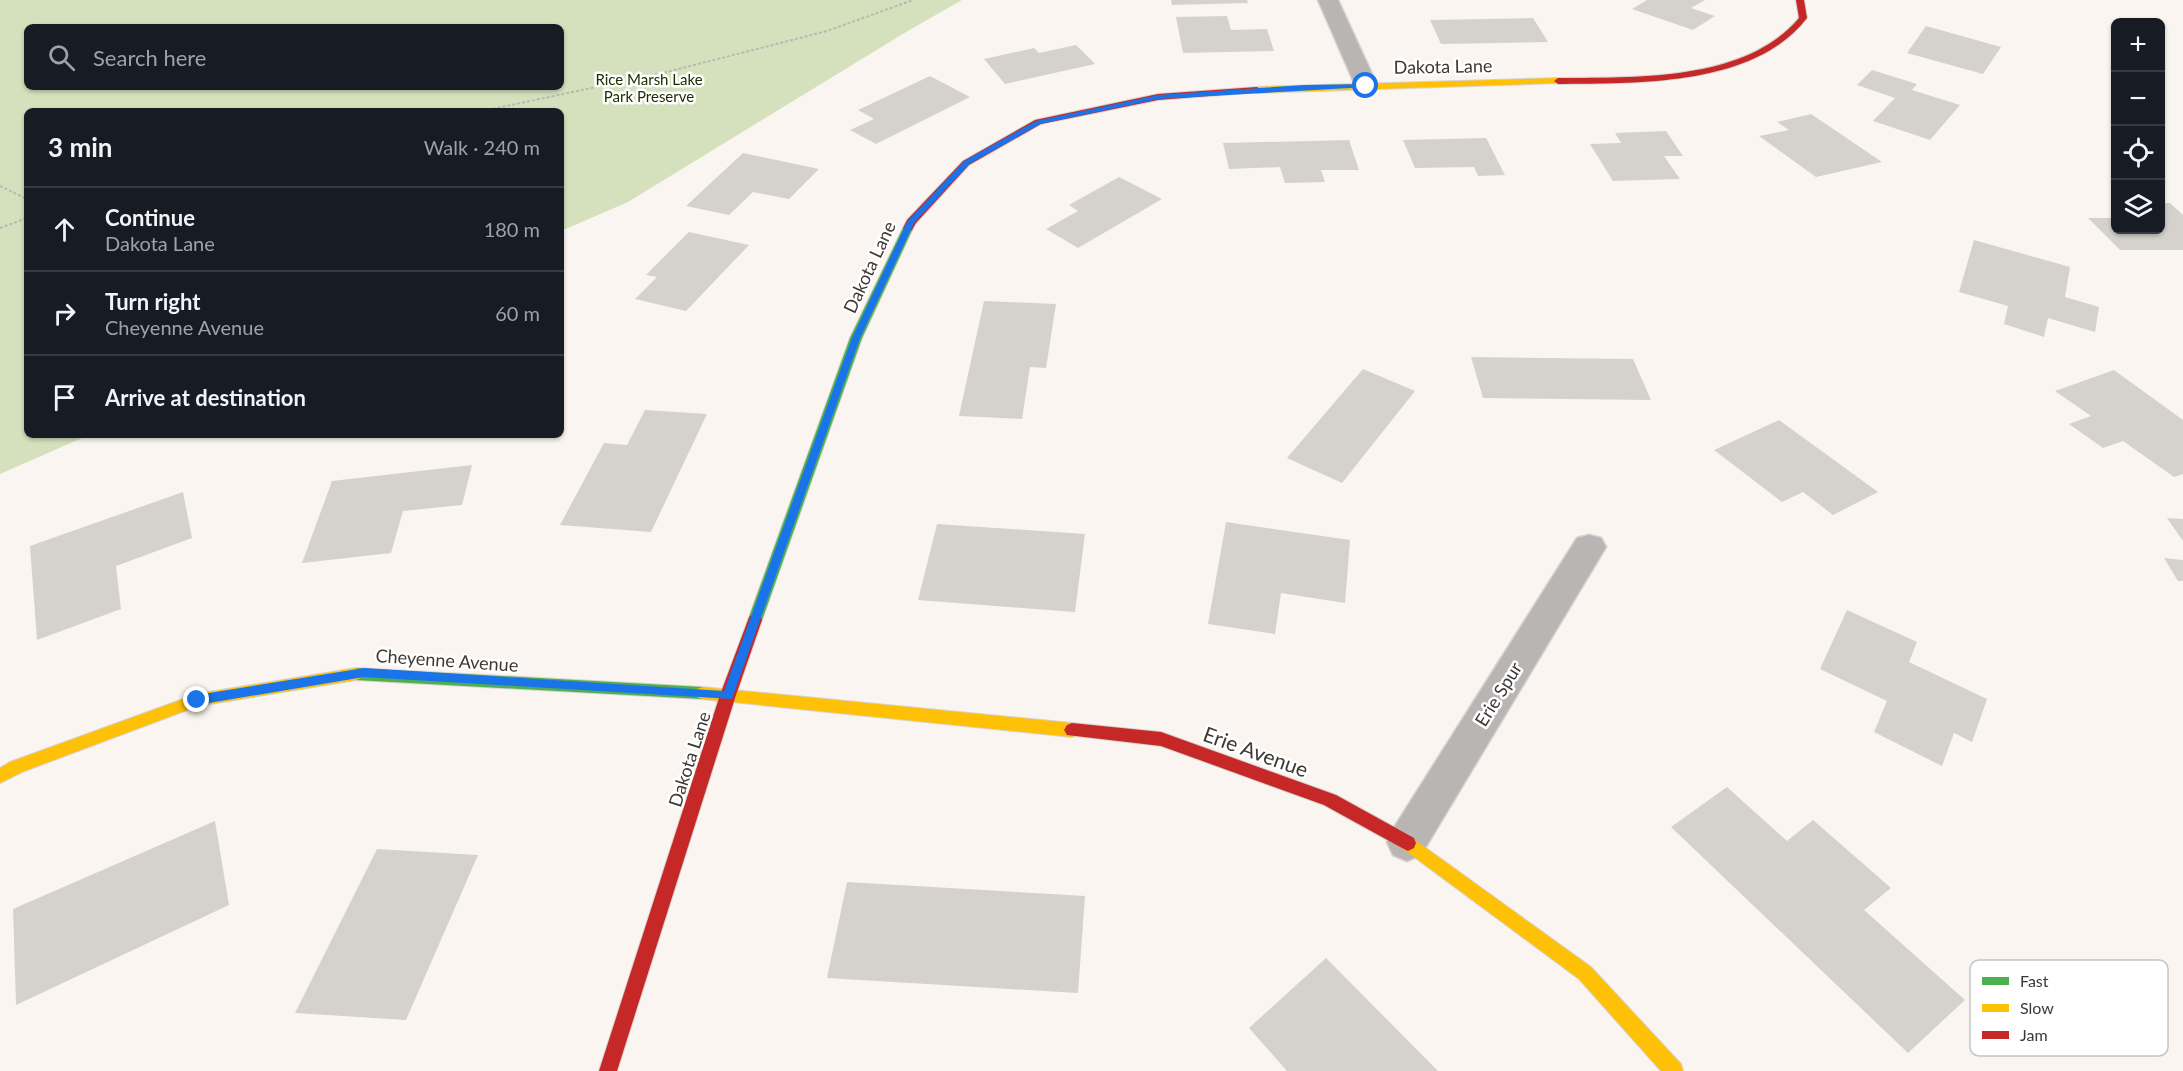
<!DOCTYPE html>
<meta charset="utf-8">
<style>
body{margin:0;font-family:Lato,sans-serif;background:#242831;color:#f1f3f6}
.controls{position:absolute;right:18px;top:18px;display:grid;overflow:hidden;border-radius:9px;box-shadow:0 2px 4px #0004}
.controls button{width:54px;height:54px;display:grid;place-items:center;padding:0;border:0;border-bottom:2px solid #363941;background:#171b24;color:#f1f3f6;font:30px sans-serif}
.stop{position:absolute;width:18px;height:18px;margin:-14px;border:4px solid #1a73e8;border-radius:50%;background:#fff}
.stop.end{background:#1a73e8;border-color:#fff;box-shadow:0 2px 6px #0008}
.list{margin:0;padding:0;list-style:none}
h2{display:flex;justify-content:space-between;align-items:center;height:78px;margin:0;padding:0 24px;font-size:26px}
h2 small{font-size:20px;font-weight:400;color:#9ea1a6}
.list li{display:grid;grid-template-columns:39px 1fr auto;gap:18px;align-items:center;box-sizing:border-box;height:84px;padding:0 24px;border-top:2px solid #363941}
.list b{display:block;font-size:22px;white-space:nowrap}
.list p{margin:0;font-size:20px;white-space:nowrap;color:#9ea1a6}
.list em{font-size:20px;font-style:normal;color:#9ea1a6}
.icon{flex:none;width:33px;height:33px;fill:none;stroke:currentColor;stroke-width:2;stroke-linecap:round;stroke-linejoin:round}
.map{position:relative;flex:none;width:2183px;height:1071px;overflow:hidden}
.search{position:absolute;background:#171b24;box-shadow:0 2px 4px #0004;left:24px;top:24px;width:540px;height:66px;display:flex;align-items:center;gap:15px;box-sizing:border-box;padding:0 21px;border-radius:9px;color:#9ea1a6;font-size:22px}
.panel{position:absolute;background:#171b24;box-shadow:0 2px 4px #0004;left:24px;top:108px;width:540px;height:330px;border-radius:9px}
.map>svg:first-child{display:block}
.green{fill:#d5e1bd;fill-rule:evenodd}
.building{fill:#d5d2ce}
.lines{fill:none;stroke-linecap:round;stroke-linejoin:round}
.street-casing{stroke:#d7d3cf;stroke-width:3}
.fast-casing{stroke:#d7d3cf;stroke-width:2}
.slow-casing{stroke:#d7d3cf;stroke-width:2}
.jam-casing{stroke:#d7d3cf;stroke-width:2}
.path{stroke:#b9b8b5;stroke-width:2;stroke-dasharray:3 2;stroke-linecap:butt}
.street{fill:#b8b5b4;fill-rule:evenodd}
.fast{fill:#4caf50;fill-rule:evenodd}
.slow{fill:#ffc107;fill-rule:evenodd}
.jam{fill:#c62828;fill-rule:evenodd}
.route{fill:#1a73e8}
.labels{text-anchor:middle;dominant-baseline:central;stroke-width:5;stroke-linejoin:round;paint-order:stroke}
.far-park-label{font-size:15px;fill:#202f00;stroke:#fff}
.street-label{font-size:18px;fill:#3c3936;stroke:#fff}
.near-street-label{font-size:21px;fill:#3c3936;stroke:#fff}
.key{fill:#fff;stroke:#c4c4c3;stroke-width:1.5}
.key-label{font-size:16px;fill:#3c3936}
</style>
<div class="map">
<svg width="2183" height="1071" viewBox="0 0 2183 1071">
<rect width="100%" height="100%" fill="#faf5f0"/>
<path class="green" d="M0,0h962l-56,32 -278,170 -67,29v-120h-534v324h62l-89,39zM27,27h534v60h-534z"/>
<g class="building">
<polygon points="1171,0 1247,0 1248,3 1172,5"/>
<polygon points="1647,0 1705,0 1691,8 1715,16 1693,30 1632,9"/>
<polygon points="1227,16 1231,30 1267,29 1274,51 1183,53 1176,17"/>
<polygon points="1533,18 1548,42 1441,44 1430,20"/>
<polygon points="1926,26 2001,47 1983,74 1907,53"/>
<polygon points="1076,45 1095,64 1005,84 984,59 1034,48 1039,53"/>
<polygon points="1872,70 1917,84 1912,90 1960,105 1930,140 1873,121 1895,98 1857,85"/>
<polygon points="930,76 970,97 876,144 850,130 874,119 858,110"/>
<polygon points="1811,114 1882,162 1816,177 1759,136 1789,130 1777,122"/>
<polygon points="1666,131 1683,156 1664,156 1680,179 1613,181 1590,144 1621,143 1615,133"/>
<polygon points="1486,138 1505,175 1478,176 1474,167 1415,168 1403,140"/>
<polygon points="1349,140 1359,170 1321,170 1325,182 1285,183 1280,167 1229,169 1223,143"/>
<polygon points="743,153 819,169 789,199 753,192 729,215 686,206"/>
<polygon points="1119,177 1162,199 1078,248 1046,229 1078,211 1069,205"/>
<polygon points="2160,203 2170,203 2183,215 2183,250 2120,250 2088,218 2116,218 2116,230 2160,230"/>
<polygon points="689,232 749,245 686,311 635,299 657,277 646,275"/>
<polygon points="1974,240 2070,267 2065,297 2099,307 2095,332 2048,318 2044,337 2004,324 2008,306 1959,292"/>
<polygon points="984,301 1056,304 1046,368 1030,367 1022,419 959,416"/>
<polygon points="1471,357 1633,359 1651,400 1483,398"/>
<polygon points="1363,369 1415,391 1342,483 1287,458"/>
<polygon points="2114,370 2183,420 2183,474 2174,477 2123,441 2103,448 2069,424 2091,416 2055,391"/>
<polygon points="645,410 707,414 651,532 560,525 604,443 627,445"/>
<polygon points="1779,420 1878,492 1833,515 1803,492 1782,502 1714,450"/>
<polygon points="472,465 462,505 403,511 391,553 302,563 332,481"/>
<polygon points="183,492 192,538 116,566 121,609 37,640 30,546"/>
<polygon points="2167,518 2183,519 2183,541"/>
<polygon points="1226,522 1350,540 1345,603 1281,593 1275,634 1208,624"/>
<polygon points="937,524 1085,534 1075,612 918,600"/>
<polygon points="2164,558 2183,560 2183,581 2178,581"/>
<polygon points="1847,610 1917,642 1909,662 1987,699 1972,742 1954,733 1942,766 1874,732 1887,701 1820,669"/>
<polygon points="1727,787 1787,841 1813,820 1891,888 1864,910 1965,1000 1908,1053 1671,827"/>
<polygon points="215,821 229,905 16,1005 13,909"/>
<polygon points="377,849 478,855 406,1020 295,1013"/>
<polygon points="847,882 1085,896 1078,993 827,978"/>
<polygon points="1326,958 1438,1071 1287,1071 1249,1028"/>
</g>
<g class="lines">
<g class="street-casing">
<g id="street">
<polygon points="1318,0 1338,0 1377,85 1374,90 1366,92 1358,90 1355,85"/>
<polygon points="1589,535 1601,538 1606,547 1421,855 1407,861 1393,855 1387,842 1393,829 1577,538"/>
</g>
</g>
<g class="fast-casing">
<g id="fast">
<polygon points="908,225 913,228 862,338 762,620 760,624 750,624 748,620 850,338 903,228"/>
<polygon points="356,668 702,687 707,689 710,693 707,697 702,699 356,680 351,678 349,674 351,670"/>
</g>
</g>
<g class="slow-casing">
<g id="slow">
<polygon points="1558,78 1561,79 1561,83 1257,93 1253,90 1257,87"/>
<polygon points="356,668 361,670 363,674 361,678 356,680 198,706 22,772 0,783 0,768 10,762 197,694"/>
<polygon points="702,687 1072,723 1077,725 1080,730 1077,735 1072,737 702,699 697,697 694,693 697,689"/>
<polygon points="1408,835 1591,967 1681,1064 1683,1071 1661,1071 1579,979 1402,848 1400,843 1402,838"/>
</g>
</g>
<g class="jam-casing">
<g id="jam">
<path d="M1796,0h8l3,18c-53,69 -171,65 -249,66l-4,-3 4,-3c77,-1 187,4 241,-60z"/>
<polygon points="1257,87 1261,90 1260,92 1158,100 1041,124 969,165 916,223 912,230 908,231 903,228 907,220 963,161 1035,120 1158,94"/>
<polygon points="755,614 760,616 762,620 736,695 617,1071 599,1071 720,695 748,620 750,616"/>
<polygon points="1072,723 1161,732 1336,795 1414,838 1416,843 1414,848 1408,851 1402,848 1324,805 1161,746 1067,735 1064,730 1067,725"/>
</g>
</g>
<g class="path">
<polyline points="483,111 667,72 827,31 913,0"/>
<polyline points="0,186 27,199"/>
<polyline points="0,228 27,218"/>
</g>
<use href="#street" class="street"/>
<use href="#fast" class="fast"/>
<use href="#slow" class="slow"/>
<use href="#jam" class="jam"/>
</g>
<polygon class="route" points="1366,84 1368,87 1158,99 1040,124 969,164 914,223 860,338 732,699 364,677 197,705 194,703 194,697 197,695 364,668 724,691 852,338 907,222 964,161 1036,121 1158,95 1304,85"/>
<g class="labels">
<g class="far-park-label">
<text x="649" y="79">Rice Marsh Lake<tspan x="649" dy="17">Park Preserve</tspan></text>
</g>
<g class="street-label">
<text transform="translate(1443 66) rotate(-1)">Dakota Lane</text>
<text transform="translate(869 267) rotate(-65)">Dakota Lane</text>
<text transform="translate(447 660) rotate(4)">Cheyenne Avenue</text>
<text transform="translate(1498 694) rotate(-58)">Erie Spur</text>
<text transform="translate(689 759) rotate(-72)">Dakota Lane</text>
</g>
<g class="near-street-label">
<text transform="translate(1256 751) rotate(20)">Erie Avenue</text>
</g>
</g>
<rect x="1970" y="960" width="198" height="96" rx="9" class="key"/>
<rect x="1982" y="977" width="27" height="8" fill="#4caf50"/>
<rect x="1982" y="1004" width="27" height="8" fill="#ffc107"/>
<rect x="1982" y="1031" width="27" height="8" fill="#c62828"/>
<g class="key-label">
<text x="2020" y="987">Fast</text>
<text x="2020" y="1014">Slow</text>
<text x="2020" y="1041">Jam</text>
</g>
</svg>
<div class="controls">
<button>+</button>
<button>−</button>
<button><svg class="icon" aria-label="locate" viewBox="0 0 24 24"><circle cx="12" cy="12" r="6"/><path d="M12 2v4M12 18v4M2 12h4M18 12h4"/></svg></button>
<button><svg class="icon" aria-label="layers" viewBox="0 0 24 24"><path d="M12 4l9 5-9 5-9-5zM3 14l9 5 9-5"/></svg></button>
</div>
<div class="stop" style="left:1366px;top:86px"></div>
<div class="stop end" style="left:197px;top:700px"></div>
<div class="search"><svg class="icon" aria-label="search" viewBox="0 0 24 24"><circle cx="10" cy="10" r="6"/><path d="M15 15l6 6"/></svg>Search here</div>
<section class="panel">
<h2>3 min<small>Walk · 240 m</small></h2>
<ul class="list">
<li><svg class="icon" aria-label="ahead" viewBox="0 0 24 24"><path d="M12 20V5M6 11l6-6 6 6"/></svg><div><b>Continue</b><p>Dakota Lane</p></div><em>180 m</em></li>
<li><svg class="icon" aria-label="right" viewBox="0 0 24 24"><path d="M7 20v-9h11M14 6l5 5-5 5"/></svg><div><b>Turn right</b><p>Cheyenne Avenue</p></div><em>60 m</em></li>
<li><svg class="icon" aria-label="arrive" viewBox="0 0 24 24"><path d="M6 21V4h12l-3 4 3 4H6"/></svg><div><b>Arrive at destination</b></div></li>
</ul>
</section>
</div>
